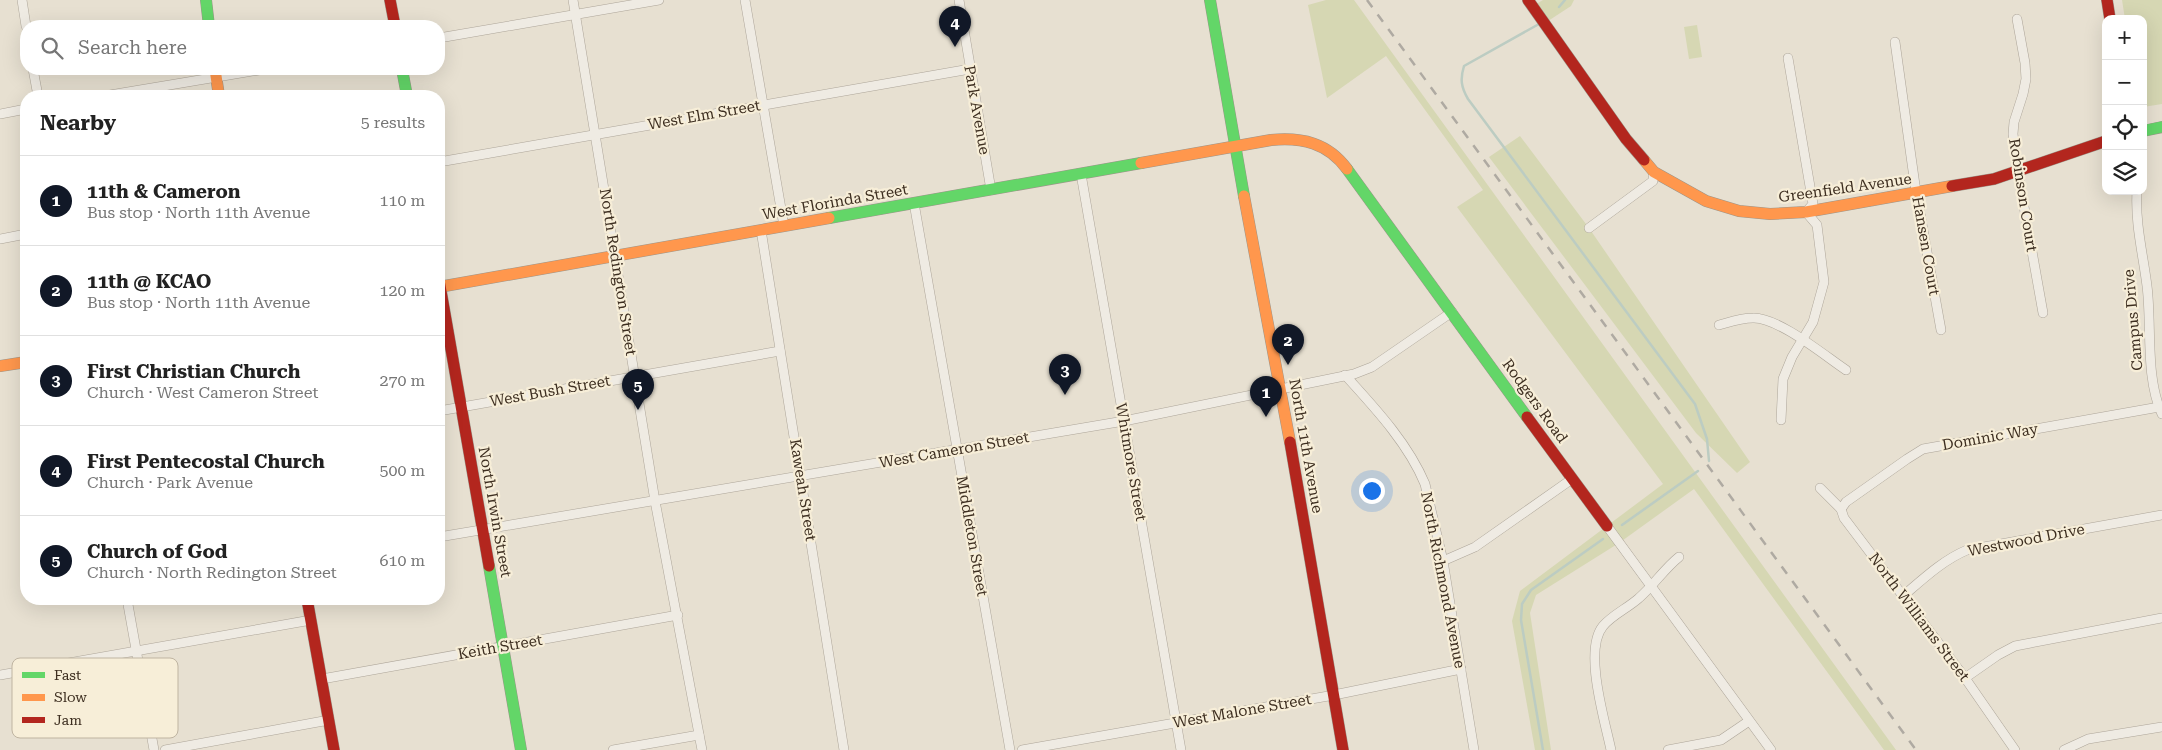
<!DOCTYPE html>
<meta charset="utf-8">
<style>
body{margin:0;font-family:"Roboto Serif",serif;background:#f2f2f2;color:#222}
.controls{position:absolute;right:15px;top:15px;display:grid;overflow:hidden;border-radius:10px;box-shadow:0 5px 20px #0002}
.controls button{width:45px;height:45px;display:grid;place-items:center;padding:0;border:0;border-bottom:1px solid #e0e0e0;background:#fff;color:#222;font:25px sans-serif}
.you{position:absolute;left:1371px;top:490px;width:18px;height:18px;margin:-12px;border:4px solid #fff;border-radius:50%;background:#1a73e8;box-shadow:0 0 0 8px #1a73e833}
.badge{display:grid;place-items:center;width:32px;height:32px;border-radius:50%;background:#111827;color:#fff;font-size:16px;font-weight:700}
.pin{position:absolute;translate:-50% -41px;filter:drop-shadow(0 1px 2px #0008)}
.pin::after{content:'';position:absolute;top:26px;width:18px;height:15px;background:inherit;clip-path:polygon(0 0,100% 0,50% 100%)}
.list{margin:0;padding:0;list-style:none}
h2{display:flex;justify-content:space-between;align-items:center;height:65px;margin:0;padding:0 20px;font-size:21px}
h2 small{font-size:16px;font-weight:400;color:#767676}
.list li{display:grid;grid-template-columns:32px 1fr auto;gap:15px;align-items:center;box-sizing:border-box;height:90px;padding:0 20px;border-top:1px solid #e0e0e0}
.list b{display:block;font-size:19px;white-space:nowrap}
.list p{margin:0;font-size:16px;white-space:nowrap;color:#767676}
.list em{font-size:16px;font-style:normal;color:#767676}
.icon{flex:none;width:28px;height:28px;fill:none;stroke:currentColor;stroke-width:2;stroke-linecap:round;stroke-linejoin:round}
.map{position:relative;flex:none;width:2162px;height:750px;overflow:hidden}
.search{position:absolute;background:#fff;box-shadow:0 5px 20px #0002;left:20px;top:20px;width:425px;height:55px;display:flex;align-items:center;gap:12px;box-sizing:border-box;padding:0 18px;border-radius:20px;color:#767676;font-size:19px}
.panel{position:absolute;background:#fff;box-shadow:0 5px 20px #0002;left:20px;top:90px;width:425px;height:515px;border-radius:20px}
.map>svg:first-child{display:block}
.green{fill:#d6d7b3}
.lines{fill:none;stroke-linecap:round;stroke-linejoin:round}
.stream{stroke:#bcccc2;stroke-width:2.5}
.street-casing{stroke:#ada599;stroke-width:10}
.fast-casing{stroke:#9c958a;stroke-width:12}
.slow-casing{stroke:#9c958a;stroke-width:12}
.jam-casing{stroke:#9c958a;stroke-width:12}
.street{stroke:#efebe3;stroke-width:9}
.fast{stroke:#63d668;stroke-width:11}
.slow{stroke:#ff974d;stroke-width:11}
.jam{stroke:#b3261e;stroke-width:11}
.rail{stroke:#afaaa2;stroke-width:2.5;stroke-dasharray:9 9;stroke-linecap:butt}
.labels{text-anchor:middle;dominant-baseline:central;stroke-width:4.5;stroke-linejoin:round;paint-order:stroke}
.street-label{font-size:15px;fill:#3d2e20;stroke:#f7eed8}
.key{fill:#f7eed8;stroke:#bfb4a1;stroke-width:1}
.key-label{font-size:14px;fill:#3d2e20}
</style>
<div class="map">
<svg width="2162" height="750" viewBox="0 0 2162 750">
<rect width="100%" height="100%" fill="#e7e0d1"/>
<g class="green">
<polygon points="1326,0 1354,0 1896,750 1884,750 1694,489 1619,543 1536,595 1530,613 1551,750 1535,750 1512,621 1520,591 1663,484 1457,207 1483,190 1386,56 1327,98 1308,5"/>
<polygon points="1543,0 1574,0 1571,6 1545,23 1533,6"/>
<polygon points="2122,0 2162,0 2162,104 2143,107 2143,19 2125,19"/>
<polygon points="1697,25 1702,57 1689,59 1684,27"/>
<polygon points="1520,136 1589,228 1750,462 1737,473 1696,433 1489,157"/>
</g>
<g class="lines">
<g class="stream">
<polyline points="1559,7 1565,0"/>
<path d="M1539,24l-75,42c-4,13 -3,21 4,33l227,305 12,35 2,22"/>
<polyline points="1622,525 1698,471"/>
<polyline points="1543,750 1521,620 1522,604 1531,590 1603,539"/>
</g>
<g class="street-casing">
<g id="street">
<polyline points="22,0 26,26"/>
<polyline points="573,0 655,501 702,750"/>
<polyline points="745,0 784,226"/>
<polyline points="959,0 991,190"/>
<polyline points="2017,19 2025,63 2026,79 2023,94 2014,122 2013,134 2018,173 2043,313"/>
<polyline points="439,38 659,0"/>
<polyline points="1895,42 1915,185 1941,330"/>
<polyline points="33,69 38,96"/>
<polyline points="104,96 265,69"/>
<polyline points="0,114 26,109"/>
<polyline points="439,162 970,69"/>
<polyline points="1081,174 1181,750"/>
<path d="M2137,191c-2,33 6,63 10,95 5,39 -2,92 15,128"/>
<polyline points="914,203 1010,750"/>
<polyline points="1589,228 1653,181 1654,172"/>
<polyline points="761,230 844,750"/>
<polyline points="0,239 26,234"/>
<path d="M1719,325c11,-3 22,-7 34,-7 25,-1 72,38 93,52"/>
<path d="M1345,375c29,32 63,68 80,109l18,77 31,189"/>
<polyline points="439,411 780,351"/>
<polyline points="1781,420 1783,379 1792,357 1813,322 1824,282 1817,225 1806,212 1813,204 1788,58"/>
<polyline points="1820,488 1841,509 1844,518 1965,678 2015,750"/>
<polyline points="1841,509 1846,502 1907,459 1923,449 2159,407"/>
<polyline points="1607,526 1771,750"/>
<polyline points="439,537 1124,421 1354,374 1372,367 1452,312"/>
<polyline points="1443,561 1475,547 1572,479"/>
<path d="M1903,596c20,-17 40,-36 64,-46l195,-35"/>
<polyline points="127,599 154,750"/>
<polyline points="0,675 311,620"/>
<polyline points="1965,678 1998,655 2015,646 2162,618"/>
<polyline points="322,679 678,615"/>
<polyline points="165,750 329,720"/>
<polyline points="613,750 699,735"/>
<polyline points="1022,750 1334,695 1461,669"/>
<path d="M1611,750c-6,-29 -28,-100 -8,-124 9,-11 25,-18 36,-28 15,-13 25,-29 40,-41"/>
<polyline points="1668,750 1721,740 1749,721"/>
<polyline points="2064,750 2088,739 2162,727"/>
</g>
</g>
<g class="fast-casing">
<g id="fast">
<polyline points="206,0 209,26"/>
<polyline points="1210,0 1244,196"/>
<polyline points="402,69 407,96"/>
<polyline points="2143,131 2162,127"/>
<polyline points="1347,169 1527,417"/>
<polyline points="829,218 1141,163"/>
<polyline points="489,566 521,750"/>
</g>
</g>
<g class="slow-casing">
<g id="slow">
<polyline points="215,69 219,96"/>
<polyline points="1644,160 1654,172 1706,201 1739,211 1770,214 1806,212 1952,186"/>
<path d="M1141,163l130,-23c31,-3 57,3 76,29"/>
<polyline points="1244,196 1290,442"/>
<polyline points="439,287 829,218"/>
<polyline points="0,366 26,362"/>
</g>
</g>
<g class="jam-casing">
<g id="jam">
<polyline points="390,0 395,26"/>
<polyline points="1528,0 1626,139 1644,160"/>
<polyline points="2107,0 2110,19"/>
<polyline points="1952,186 1994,179 2106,141"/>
<polyline points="439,280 489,566"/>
<polyline points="1527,417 1607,526"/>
<polyline points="1290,442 1343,750"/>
<polyline points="307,599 334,750"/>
</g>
</g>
<use href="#street" class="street"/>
<use href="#fast" class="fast"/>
<use href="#slow" class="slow"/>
<use href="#jam" class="jam"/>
<polyline class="rail" points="1367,0 1916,750"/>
</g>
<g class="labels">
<g class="street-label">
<text transform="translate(977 110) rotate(80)">Park Avenue</text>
<text transform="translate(704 115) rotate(-10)">West Elm Street</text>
<text transform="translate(1845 188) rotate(-8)">Greenfield Avenue</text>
<text transform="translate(2023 195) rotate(81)">Robinson Court</text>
<text transform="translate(835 202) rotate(-10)">West Florinda Street</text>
<text transform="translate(1926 246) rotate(80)">Hansen Court</text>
<text transform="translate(618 272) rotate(81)">North Redington Street</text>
<text transform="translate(2133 320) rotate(-95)">Campus Drive</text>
<text transform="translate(550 391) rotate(-10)">West Bush Street</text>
<text transform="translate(1535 401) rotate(54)">Rodgers Road</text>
<text transform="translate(1990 437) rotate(-10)">Dominic Way</text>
<text transform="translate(1306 446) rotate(80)">North 11th Avenue</text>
<text transform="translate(954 450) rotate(-10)">West Cameron Street</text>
<text transform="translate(1131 462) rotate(80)">Whitmore Street</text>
<text transform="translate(803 490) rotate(81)">Kaweah Street</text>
<text transform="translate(495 512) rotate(80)">North Irwin Street</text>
<text transform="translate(972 536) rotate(80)">Middleton Street</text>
<text transform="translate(2026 540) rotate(-11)">Westwood Drive</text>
<text transform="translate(1443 580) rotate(79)">North Richmond Avenue</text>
<text transform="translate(1919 617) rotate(53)">North Williams Street</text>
<text transform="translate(500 647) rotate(-10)">Keith Street</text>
<text transform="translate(1242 711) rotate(-10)">West Malone Street</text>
</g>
</g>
<rect x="12" y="658" width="166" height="80" rx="8" class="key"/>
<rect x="22" y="672" width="23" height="6" fill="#63d668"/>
<rect x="22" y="694" width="23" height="7" fill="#ff974d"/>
<rect x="22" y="717" width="23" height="6" fill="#b3261e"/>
<g class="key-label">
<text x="54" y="680">Fast</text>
<text x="54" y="702">Slow</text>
<text x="54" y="725">Jam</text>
</g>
</svg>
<div class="controls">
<button>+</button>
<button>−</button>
<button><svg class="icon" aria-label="locate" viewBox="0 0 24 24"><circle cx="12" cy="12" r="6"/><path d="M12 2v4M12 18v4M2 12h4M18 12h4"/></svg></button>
<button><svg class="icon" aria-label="layers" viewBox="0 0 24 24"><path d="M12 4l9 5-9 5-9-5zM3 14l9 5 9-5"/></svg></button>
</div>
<div class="you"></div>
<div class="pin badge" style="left:1266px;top:417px">1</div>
<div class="pin badge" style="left:1288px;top:365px">2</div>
<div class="pin badge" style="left:1065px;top:395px">3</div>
<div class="pin badge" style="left:955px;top:47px">4</div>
<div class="pin badge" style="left:638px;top:410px">5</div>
<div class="search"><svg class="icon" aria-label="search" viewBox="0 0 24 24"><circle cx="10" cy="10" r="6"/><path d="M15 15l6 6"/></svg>Search here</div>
<section class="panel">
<h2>Nearby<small>5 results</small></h2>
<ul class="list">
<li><span class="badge">1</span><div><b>11th &amp; Cameron</b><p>Bus stop · North 11th Avenue</p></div><em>110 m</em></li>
<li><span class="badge">2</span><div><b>11th @ KCAO</b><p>Bus stop · North 11th Avenue</p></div><em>120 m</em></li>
<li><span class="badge">3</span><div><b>First Christian Church</b><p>Church · West Cameron Street</p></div><em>270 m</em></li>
<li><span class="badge">4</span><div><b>First Pentecostal Church</b><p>Church · Park Avenue</p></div><em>500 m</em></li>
<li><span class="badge">5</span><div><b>Church of God</b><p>Church · North Redington Street</p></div><em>610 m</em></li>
</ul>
</section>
</div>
